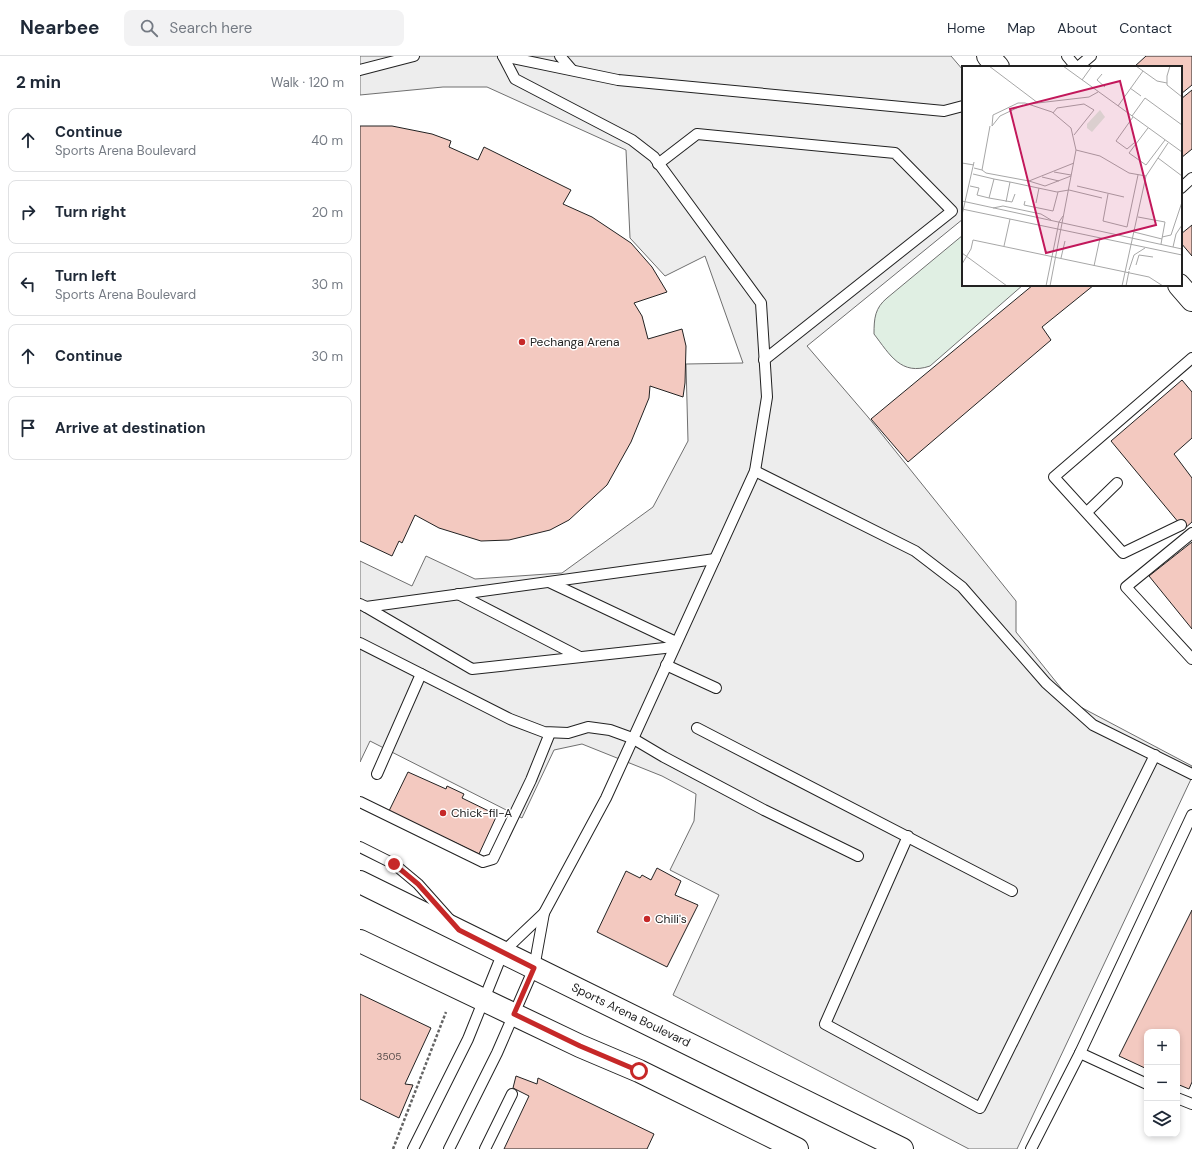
<!DOCTYPE html>
<meta charset="utf-8">
<style>
body{margin:0;font-family:"DM Sans",sans-serif;background:#f2f2f3;color:#1f2937}
.controls{position:absolute;right:12px;bottom:12px;display:grid;overflow:hidden;border-radius:8px;box-shadow:0 2px 6px #0003}
.controls button{width:36px;height:36px;display:grid;place-items:center;padding:0;border:0;border-bottom:1px solid #e0e1e3;background:#fff;color:#1f2937;font:20px sans-serif}
.stop{position:absolute;width:12px;height:12px;margin:-9px;border:3px solid #c62828;border-radius:50%;background:#fff}
.stop.end{background:#c62828;border-color:#fff;box-shadow:0 1px 4px #0008}
.list{margin:0;padding:0;list-style:none}
h2{display:flex;justify-content:space-between;align-items:center;height:52px;margin:0;padding:0 16px;font-size:17px}
h2 small{font-size:13px;font-weight:400;color:#747a83}
.list li{display:grid;grid-template-columns:26px 1fr auto;gap:12px;align-items:center;box-sizing:border-box;height:64px;margin:0 8px 8px;padding:0 8px;border:1px solid #e0e1e3;border-radius:8px}
.list b{display:block;font-size:15px;white-space:nowrap}
.list p{margin:0;font-size:13px;white-space:nowrap;color:#747a83}
.list em{font-size:13px;font-style:normal;color:#747a83}
.icon{flex:none;width:22px;height:22px;fill:none;stroke:currentColor;stroke-width:2;stroke-linecap:round;stroke-linejoin:round}
.map{position:relative;flex:none;width:832px;height:1093px;overflow:hidden}
header{display:flex;align-items:center;gap:24px;box-sizing:border-box;height:56px;padding:0 20px;background:#fff;border-bottom:1px solid #e0e1e3}
header strong{font-size:19px}
nav{display:flex;gap:22px;margin-inline-start:auto;font-size:14px}
.search{width:280px;height:36px;background:#f2f2f3;display:flex;align-items:center;gap:10px;box-sizing:border-box;padding:0 14px;border-radius:8px;color:#747a83;font-size:15px}
main{display:flex}
aside{flex:1;background:#fff}
.map>svg:first-child{display:block}
.green{fill:#e0efe3;stroke:#6f6f6f}
.parking{fill:#ededed;stroke:#6f6f6f}
.building{fill:#f3c9c0;stroke:#222}
.lines{fill:none;stroke-linecap:round;stroke-linejoin:round}
.service-casing{stroke:#222;stroke-width:12}
.tertiary-casing{stroke:#222;stroke-width:24}
.secondary-casing{stroke:#222;stroke-width:24}
.path{stroke:#646464;stroke-width:2.5;stroke-dasharray:3 2;stroke-linecap:butt}
.service{stroke:#fff;stroke-width:10}
.tertiary{stroke:#fff;stroke-width:22}
.secondary{stroke:#fff;stroke-width:22}
.route{stroke:#c62828;stroke-width:5}
.poi-dot{fill:#c62828;stroke:#fff;stroke-width:1.5}
.labels{text-anchor:middle;dominant-baseline:central;stroke-width:3;stroke-linejoin:round;paint-order:stroke}
.number-label{font-size:10px;fill:#564c4a}
.poi-label{font-size:12px;fill:#222;stroke:#fff;text-anchor:start}
.street-label{font-size:12px;fill:#222;stroke:#fff}
.inset-road{fill:none;stroke:#a7a7a7;stroke-width:1}
.view{fill:#c2185b;fill-opacity:0.15;stroke:#c2185b;stroke-width:2}
.inset-edge{fill:none;stroke:#222;stroke-width:2}
</style>
<header>
<strong>Nearbee</strong>
<div class="search"><svg class="icon" aria-label="search" viewBox="0 0 24 24"><circle cx="10" cy="10" r="6"/><path d="M15 15l6 6"/></svg>Search here</div>
<nav><a>Home</a><a>Map</a><a>About</a><a>Contact</a></nav>
</header>
<main>
<aside>
<h2>2 min<small>Walk · 120 m</small></h2>
<ul class="list">
<li><svg class="icon" aria-label="ahead" viewBox="0 0 24 24"><path d="M12 20V5M6 11l6-6 6 6"/></svg><div><b>Continue</b><p>Sports Arena Boulevard</p></div><em>40 m</em></li>
<li><svg class="icon" aria-label="right" viewBox="0 0 24 24"><path d="M7 20v-9h11M14 6l5 5-5 5"/></svg><div><b>Turn right</b></div><em>20 m</em></li>
<li><svg class="icon" aria-label="left" viewBox="0 0 24 24"><path d="M17 20v-9H6M10 6l-5 5 5 5"/></svg><div><b>Turn left</b><p>Sports Arena Boulevard</p></div><em>30 m</em></li>
<li><svg class="icon" aria-label="ahead" viewBox="0 0 24 24"><path d="M12 20V5M6 11l6-6 6 6"/></svg><div><b>Continue</b></div><em>30 m</em></li>
<li><svg class="icon" aria-label="arrive" viewBox="0 0 24 24"><path d="M6 21V4h12l-3 4 3 4H6"/></svg><div><b>Arrive at destination</b></div></li>
</ul>
</aside>
<div class="map">
<svg width="832" height="1093" viewBox="0 0 832 1093">
<rect width="100%" height="100%" fill="#fff"/>
<path class="green" d="M603,179v50h60l-93,81c-29,10 -40,-11 -56,-32 0,-16 1,-26 13,-36z"/>
<polygon class="parking" points="0,0 591,0 603,14 603,163 447,290 508,361 656,545 656,576 713,647 832,710 832,721 657,1093 609,1093 313,939 359,839 310,814 334,765 336,738 302,720 222,688 194,694 162,762 10,685 0,706 0,505 52,530 66,500 115,523 202,517 293,451 328,385 326,308 383,307 345,200 305,220 270,182 266,94 127,31 83,31 0,39"/>
<g class="building">
<polygon points="786,0 832,0 832,29 821,38 821,11 774,11"/>
<polygon points="832,34 832,93 821,102 821,43"/>
<polygon points="0,70 32,70 72,78 91,85 89,91 118,104 124,91 211,134 203,148 232,161 271,187 292,211 307,236 274,247 282,260 288,283 322,273 326,290 325,327 323,341 290,330 289,342 271,386 247,429 209,464 190,474 149,484 121,485 79,472 55,459 42,487 39,485 32,500 0,485"/>
<polygon points="832,169 832,200 821,187 821,178"/>
<polygon points="673,229 734,229 682,271 691,284 548,406 511,363"/>
<polygon points="822,324 832,336 832,382 814,398 832,422 832,466 824,473 751,385"/>
<polygon points="832,486 832,573 789,520"/>
<polygon points="48,716 86,733 87,730 104,738 102,742 137,759 119,798 29,755"/>
<polygon points="297,812 321,825 315,839 338,849 307,911 237,876 266,815 280,822 282,819 291,824"/>
<polygon points="832,854 832,1026 829,1033 817,1028 817,976 787,976 787,1013 759,1000"/>
<polygon points="0,938 71,972 45,1028 53,1029 39,1062 0,1043"/>
<polygon points="156,1020 177,1028 178,1022 294,1078 287,1093 144,1093 169,1040 153,1032"/>
</g>
<g class="lines">
<g class="service-casing">
<g id="service">
<polyline points="143,0 258,24 584,55 603,50"/>
<polyline points="200,0 212,14"/>
<polyline points="707,0 716,11"/>
<polyline points="718,11 731,0"/>
<polyline points="0,14 54,0"/>
<polyline points="298,108 337,78 535,97 592,155 404,304"/>
<polyline points="821,132 832,122"/>
<polyline points="395,415 555,495 602,531 686,627 733,669 832,718"/>
<polyline points="727,456 757,427"/>
<polyline points="821,469 763,497 694,421 832,302"/>
<polyline points="832,477 766,531 832,603"/>
<polyline points="189,526 316,586"/>
<polyline points="98,538 220,601"/>
<polyline points="0,548 6,551 355,503"/>
<polyline points="6,551 112,613 314,591"/>
<polyline points="0,587 150,663 184,676 208,677 228,671 250,674 272,682 304,701 404,754 498,800"/>
<polyline points="306,609 356,632"/>
<polyline points="337,672 652,835"/>
<polyline points="17,718 61,618"/>
<polyline points="0,746 123,806 133,803 171,724 190,677"/>
<polyline points="548,780 465,968 620,1052 795,699"/>
<polyline points="0,791 34,808 58,828 91,865"/>
<polyline points="720,997 787,1028"/>
<polyline points="817,1042 832,1048"/>
<polyline points="53,1093 108,983 143,896 184,857"/>
<polyline points="89,1093 137,997 174,912 184,857 246,742 395,415 407,341 401,247 294,101 272,84 155,23 143,0"/>
<polyline points="125,1093 152,1038"/>
<polyline points="671,1093 720,997 832,759"/>
</g>
</g>
<g class="tertiary-casing">
<g id="tertiary">
<polyline points="628,0 638,11"/>
<polyline points="819,229 832,244"/>
</g>
</g>
<g class="secondary-casing">
<g id="secondary">
<polyline points="0,826 542,1093"/>
<polyline points="0,885 220,990 279,1015 437,1093"/>
</g>
</g>
<polyline class="path" points="33,1093 86,956"/>
<use href="#service" class="service"/>
<use href="#tertiary" class="tertiary"/>
<use href="#secondary" class="secondary"/>
</g>
<g class="lines">
<polyline class="route" points="34,808 58,828 99,874 174,912 154,958 220,990 279,1015"/>
</g>
<g class="poi-dot">
<circle cx="162" cy="286" r="4"/>
<circle cx="83" cy="757" r="4"/>
<circle cx="287" cy="863" r="4"/>
</g>
<g class="labels">
<g class="number-label">
<text x="29" y="1000">3505</text>
</g>
<g class="poi-label">
<text x="170" y="286">Pechanga Arena</text>
<text x="91" y="757">Chick-fil-A</text>
<text x="295" y="863">Chili's</text>
</g>
<g class="street-label">
<text transform="translate(271 959) rotate(26)">Sports Arena Boulevard</text>
</g>
</g>
<g transform="translate(602 10)">
<rect width="220" height="220" fill="#fff"/>
<path d="M138,44l5,7 -13,15 -5,-4v-4z" fill="#e0efe3"/>
<path class="inset-road" d="M27,0l49,37M101,0l119,86M174,0l21,15 10,2M208,0l-3,10v9l15,12M140,8l-5,6 8,7M120,14l10,-14M168,22l11,8M67,38l60,-7 9,-5M156,40l25,-35M91,47l4,-5 27,-4 10,6 -20,25M170,50l13,-18 37,27M171,51l-17,24 11,8 7,-6M30,60l1,-11 25,-12h7l27,9 19,16 5,22 -26,136M30,60l8,-10 23,-11M186,62l-19,25 17,12 19,-25M114,84l24,6 29,17 17,3M196,92l24,18M0,97l12,2M12,102l8,2 8,-44M20,104l4,3 43,8 45,-18M92,106l17,3M80,111l17,4M32,113l16,3 -4,20M67,115l16,5 26,-10M48,116l47,10 12,-2 33,8M8,120l9,2 -2,7 12,3 5,-19 -21,-5M115,120l47,11M146,128l-5,27 24,6 11,-52M27,132l23,4 3,-8M0,135l220,48M63,135l-1,4 29,6 5,-19M74,137l3,-15M31,142l10,-2 38,8 10,6M0,143l220,46M0,149l12,-53M176,151l27,5 -4,22M172,166l28,7M200,171l9,-2 11,-33M42,180l6,-27M211,181l3,-13 6,-9M0,187l45,33M99,192l4,-17M0,198l9,-15 2,-9 176,37 14,9M174,199l3,-10 14,2M132,200l6,-28M167,204l5,-15 11,-7M84,220l13,-64 4,-6M160,220l24,-110 22,-33M164,220l3,-15"/>
<path class="view" d="M158,15l36,144 -110,28 -36,-144z"/>
<rect width="220" height="220" class="inset-edge"/>
</g>
</svg>
<div class="controls">
<button>+</button>
<button>−</button>
<button><svg class="icon" aria-label="layers" viewBox="0 0 24 24"><path d="M12 4l9 5-9 5-9-5zM3 14l9 5 9-5"/></svg></button>
</div>
<div class="stop" style="left:279px;top:1015px"></div>
<div class="stop end" style="left:34px;top:808px"></div>
</div>
</main>
